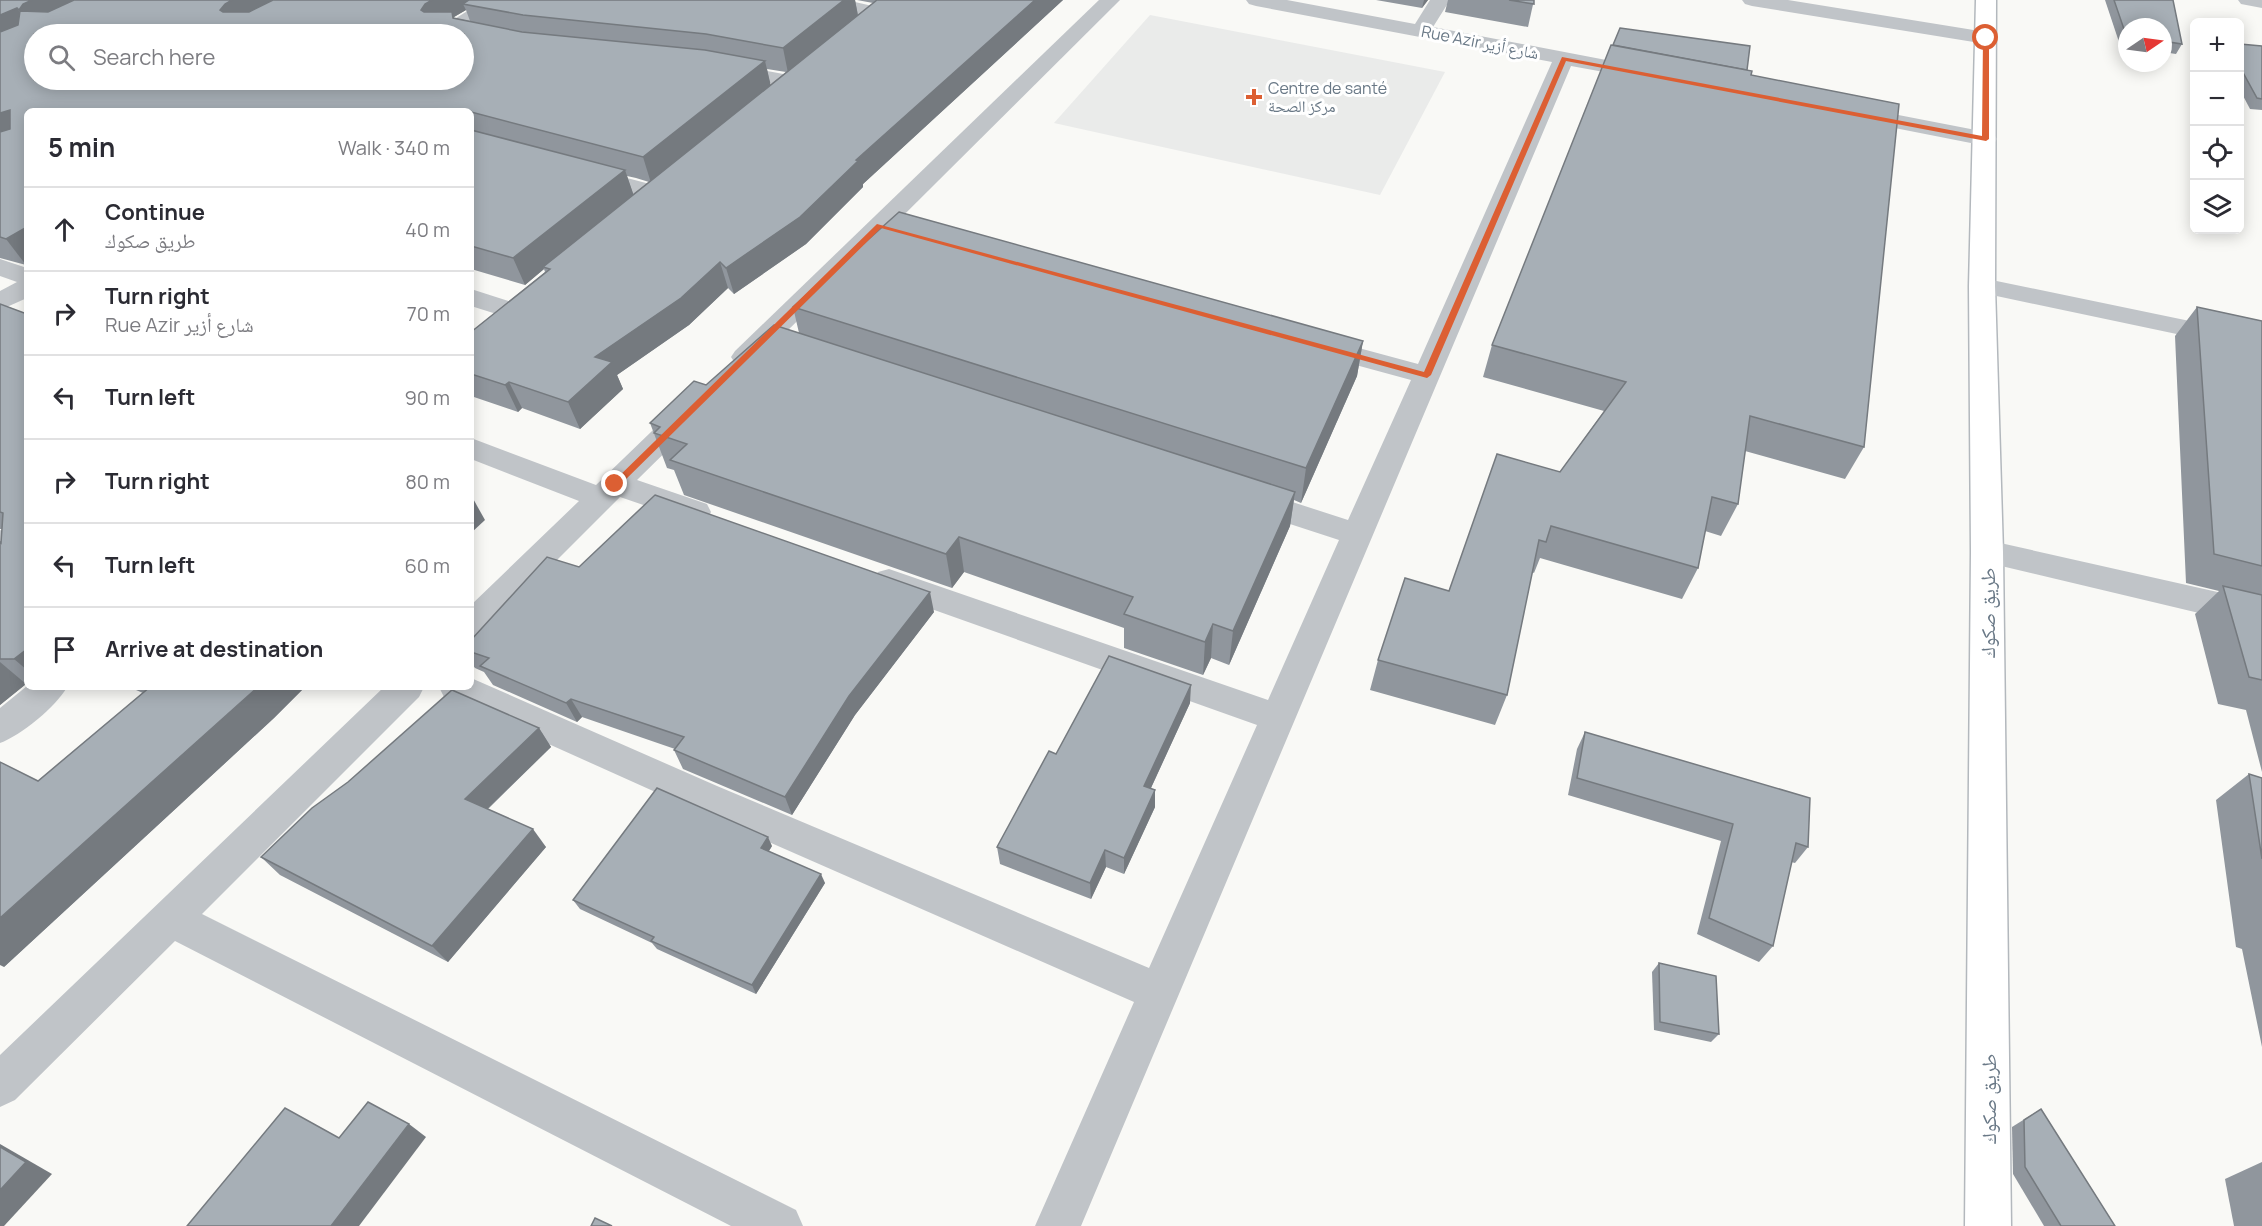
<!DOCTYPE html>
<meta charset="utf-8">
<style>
body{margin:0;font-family:Manrope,"Noto Naskh Arabic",sans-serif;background:#f2f2f3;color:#2b2b33}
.controls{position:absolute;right:18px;top:18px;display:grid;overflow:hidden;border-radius:9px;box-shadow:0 3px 15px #0003}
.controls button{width:54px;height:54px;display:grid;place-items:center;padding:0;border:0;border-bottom:2px solid #e1e1e2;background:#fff;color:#2b2b33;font:30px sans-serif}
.compass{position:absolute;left:2118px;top:18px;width:54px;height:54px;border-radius:50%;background:#fff;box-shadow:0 3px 15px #0003;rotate:77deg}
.stop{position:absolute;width:18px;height:18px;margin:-14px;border:4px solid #dc5f33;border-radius:50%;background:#fff}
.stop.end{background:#dc5f33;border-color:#fff;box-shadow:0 2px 6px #0008}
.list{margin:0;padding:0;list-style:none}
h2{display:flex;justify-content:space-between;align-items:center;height:78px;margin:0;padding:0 24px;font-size:26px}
h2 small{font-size:20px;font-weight:400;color:#7c7c81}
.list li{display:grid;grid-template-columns:39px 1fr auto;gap:18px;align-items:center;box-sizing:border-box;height:84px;padding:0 24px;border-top:2px solid #e1e1e2}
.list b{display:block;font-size:22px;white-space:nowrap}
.list p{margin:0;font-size:20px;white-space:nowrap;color:#7c7c81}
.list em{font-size:20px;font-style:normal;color:#7c7c81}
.icon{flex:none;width:33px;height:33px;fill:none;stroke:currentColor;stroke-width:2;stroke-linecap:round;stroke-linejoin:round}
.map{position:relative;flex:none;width:2262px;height:1226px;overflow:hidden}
.search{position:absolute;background:#fff;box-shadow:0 3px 15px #0003;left:24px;top:24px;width:450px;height:66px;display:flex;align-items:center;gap:15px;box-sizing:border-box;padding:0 21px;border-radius:33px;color:#7c7c81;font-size:22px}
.panel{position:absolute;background:#fff;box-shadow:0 3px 15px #0003;left:24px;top:108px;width:450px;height:582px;border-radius:9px}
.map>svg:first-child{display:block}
.built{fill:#eaebea}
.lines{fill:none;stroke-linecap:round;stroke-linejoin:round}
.secondary-casing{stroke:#b3b8bd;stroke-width:3}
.street{fill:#c0c4c8;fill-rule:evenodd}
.secondary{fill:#fff;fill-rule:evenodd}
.wall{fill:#90969d;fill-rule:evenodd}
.shaded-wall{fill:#757a7f}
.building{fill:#a7afb6;stroke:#757a7f;stroke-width:1.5;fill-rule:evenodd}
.route{fill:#dc5f33}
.poi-dot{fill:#dc5f33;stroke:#fff;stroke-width:2}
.labels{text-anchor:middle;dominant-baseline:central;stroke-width:6;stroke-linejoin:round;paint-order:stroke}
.far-street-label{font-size:16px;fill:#697886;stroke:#fff}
.far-poi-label{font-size:16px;fill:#697886;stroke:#fff;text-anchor:start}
.street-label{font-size:20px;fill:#697886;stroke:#fff}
</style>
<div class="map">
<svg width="2262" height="1226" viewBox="0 0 2262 1226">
<rect width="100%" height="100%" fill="#f9f9f6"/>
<polygon class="built" points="1150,15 1445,72 1380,195 1054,123"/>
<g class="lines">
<g class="secondary-casing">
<polygon id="secondary" points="1976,0 1996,0 1995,286 2003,552 2011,1226 1965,1226 1971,552 1969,286"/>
</g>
<g class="street">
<polygon points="485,0 509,0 506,4 457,34 434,34 437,30"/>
<polygon points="809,0 846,0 886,9 889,13 886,17 879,19 812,4"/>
<polygon points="1099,0 1120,0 755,363 745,366 735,363 731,357 735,351"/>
<polygon points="1246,0 1287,0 1415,24 1430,0 1450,0 1433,27 1648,68 1655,70 1659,74 1655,78 1648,80 1571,66 1081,1226 1035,1226 1134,1002 691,808 444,697 439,687 471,687 471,678 717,786 1149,968 1257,725 878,590 873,581 878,572 889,569 1268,700 1339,540 1238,507 1234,499 1238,491 1249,488 1348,520 1411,380 1308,352 1304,346 1308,340 1318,337 1418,364 1552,62 1256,6 1249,4"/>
<polygon points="1742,0 1788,0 1986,32 1993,34 1996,38 1993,42 1986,44 1752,6 1745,4"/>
<polygon points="2238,0 2262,0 2262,8 2241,4"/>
<polygon points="724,63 794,76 802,77 805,82 802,87 794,88 717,73 714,69 717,65"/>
<polygon points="1852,106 1986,132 1994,134 1997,139 1994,144 1986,146 1844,118 1841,113 1844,108"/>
<polygon points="589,168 665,188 669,193 665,198 657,200 581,180 577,175 581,170"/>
<polygon points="0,259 27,268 27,298 0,310 0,291 17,282 0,276"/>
<polygon points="1982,278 2262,336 2262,352 1973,291 1969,286 1973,281"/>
<polygon points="471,289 521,305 525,311 521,317 512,319 471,306"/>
<polygon points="689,403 699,405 703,412 699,419 637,480 707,504 711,512 707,520 696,523 620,497 483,634 471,638 471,605 579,501 471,459 471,438 596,485 679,405"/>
<polygon points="0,530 27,541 27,567 0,555"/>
<polygon points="1987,540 2262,602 2262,628 1976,560 1971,552 1976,544"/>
<path d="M27,686l40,1c-10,19 -47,49 -67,56v-35z"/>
<polygon points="384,687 424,687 419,697 202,914 796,1210 803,1226 731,1226 175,941 15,1100 0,1107 0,1055"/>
</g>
<use href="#secondary" class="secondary"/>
</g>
<g class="wall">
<path d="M0,0h855l3,15 15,-12 -16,-3h206l-200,184v3l-57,57 -72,50 -6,-6 -39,37 -72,50 6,14 -43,40 -58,-21 -4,4 -47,-16v-64l74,-60 -1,-3 -19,16 -54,-16v-158h-444l-1,154 -26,-7zM466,10l4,11 -16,-3v-1zM34,34h430v46h-430zM767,69l19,3 -16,13zM627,176l9,2 13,4 -16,12z"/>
<polygon points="1376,0 1428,0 1422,8"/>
<polygon points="1448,0 1534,0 1528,27 1445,12"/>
<polygon points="2105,0 2173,0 2182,44 2176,54 2163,52 2163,27 2127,27 2127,46 2120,45"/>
<polygon points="2240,44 2262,46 2262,110 2250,109 2240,90"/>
<polygon points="1747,70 1751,75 1864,447 1845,479 1745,451 1738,504 1721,536 1705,531 1698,568 1682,599 1540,558 1534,573 1532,572 1507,695 1495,725 1370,690 1378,660 1449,591 1560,472 1604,411 1483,377 1492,345"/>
<polygon points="0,304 27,314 27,684 26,684 0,705 0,542 1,543 2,529 0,529"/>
<polygon points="793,307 1363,341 1357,376 1301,503 1294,500 1290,526 1229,665 1211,658 1203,675 1124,648 1124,628 964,572 952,588 684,495 674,470 667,468 650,423 706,385 799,333"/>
<polygon points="2197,307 2262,321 2262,772 2246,710 2218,704 2195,614 2219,591 2186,583 2175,336"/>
<polygon points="579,567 934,612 855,715 792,815 683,769 674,750 675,749 582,717 577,722 493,685 484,672 475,668 471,663 471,640"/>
<polygon points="129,687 299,687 302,690 274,718 4,967 38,781 143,693"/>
<polygon points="1190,703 1151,788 1155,807 1124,874 1106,867 1091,899 1000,864 997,847 1056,754"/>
<polygon points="539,728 551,747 488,809 546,847 448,962 280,875 261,857"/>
<polygon points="1585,732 1808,847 1795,863 1791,862 1773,946 1759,962 1697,934 1721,841 1568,795 1577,749"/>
<polygon points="2249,774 2262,778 2262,1047 2242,949 2236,947 2216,800"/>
<polygon points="772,846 769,851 825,883 756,994 657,949 652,943 580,909 573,900"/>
<polygon points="1659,963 1719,1034 1711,1042 1654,1030 1652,972"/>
<polygon points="2041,1109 2115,1226 2044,1226 2013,1174 2012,1127"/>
<polygon points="2262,1162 2262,1226 2234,1226 2225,1179"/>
</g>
<g class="shaded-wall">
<polygon points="32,0 101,0 36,34 19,10 23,4"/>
<polygon points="232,0 294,0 234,34 220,10 225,4"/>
<polygon points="432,0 481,0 463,4 466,10 454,17 461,34 436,28 421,10 425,4"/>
<polygon points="844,0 855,0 858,16 788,73 783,48"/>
<polygon points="1035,0 1063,0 863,184 863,187 806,244 734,294 726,268 856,160"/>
<polygon points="1424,0 1428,0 1422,8"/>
<polygon points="17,8 33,33 0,47 0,15"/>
<polygon points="765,61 771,86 651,183 643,157"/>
<polygon points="67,80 136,80 80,110 63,85"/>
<polygon points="230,80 284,80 245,104 226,86"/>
<polygon points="320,80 342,80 345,85 328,95"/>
<polygon points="10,110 27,133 0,146 0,113"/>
<polygon points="625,170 634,196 543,267 544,269 525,285 513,258"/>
<polygon points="27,227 27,265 26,265 6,239"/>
<polygon points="720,262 728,288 689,325 617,375 623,389 580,429 568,402 595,357"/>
<polygon points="1363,341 1357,376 1301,503 1306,468"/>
<polygon points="509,382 522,408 518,412 505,385"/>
<polygon points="1295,492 1290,526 1229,665 1233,631"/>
<polygon points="471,495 485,520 471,533"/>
<polygon points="959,537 964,572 952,588 946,554"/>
<polygon points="930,592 934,612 855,715 792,815 785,797 849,696"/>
<polygon points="1213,624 1211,658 1203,675 1205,642"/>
<polygon points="27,649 27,670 14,659"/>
<polygon points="0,662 26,684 0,705"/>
<polygon points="1191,685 1190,703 1144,803 1144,786"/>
<polygon points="258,687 299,687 302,690 274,718 4,967 0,965 0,918"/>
<polygon points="571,699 582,717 577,722 566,703"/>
<polygon points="539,728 551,747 479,817 465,799"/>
<polygon points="1155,790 1155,807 1124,874 1124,858"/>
<polygon points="533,829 546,847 448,962 432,946"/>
<polygon points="768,837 772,846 765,857 761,848"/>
<polygon points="1105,850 1106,867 1091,899 1090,883"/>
<polygon points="821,874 825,883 756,994 752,985"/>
<polygon points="409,1124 426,1137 359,1226 331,1226"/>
<polygon points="0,1144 52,1174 4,1226 0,1226"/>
</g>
<g class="building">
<polygon points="0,0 32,0 23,4 19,10 17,8 0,15"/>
<path d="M74,0h158l-7,4 -5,6 3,2h26l24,-12h159l-7,4 -4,6 3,2h28l1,6 69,14 183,18 60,11 -122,96 -172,-45v-1l-12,-2v2h-432v116l-21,12 -6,-2v-105l10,-3v-19l-10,3v-81l18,-7 2,-14 28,1zM34,34h430v46h-116l3,7 -37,1 -30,-8h-13l-15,8 -30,-2 4,-6h-119l-17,8h-29l-2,-3 4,-5h-33z"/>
<polygon points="469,0 844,0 783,48 706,34 523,15 463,4"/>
<polygon points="877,0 1035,0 856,160 858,161 800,217 726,268 720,262 681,298 595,357 612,362 568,402 509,382 505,385 471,374 471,332 550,269 543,267"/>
<polygon points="1509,0 1534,0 1534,4"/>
<polygon points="2114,0 2173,0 2182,44 2163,41 2163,27 2127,27 2127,35 2126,35"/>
<polygon points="1620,28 1750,46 1747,70 1613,45"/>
<polygon points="2240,44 2262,46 2262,99 2257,98 2240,67"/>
<polygon points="1611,45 1752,71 1751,75 1899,104 1864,447 1750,416 1738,504 1712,497 1698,568 1551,526 1546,542 1539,540 1507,695 1378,660 1405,578 1449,591 1497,454 1560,472 1626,382 1492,345"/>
<polygon points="471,130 625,170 513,258 471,246"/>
<polygon points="899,212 1363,341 1306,468 793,307"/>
<polygon points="0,304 27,314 27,649 14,659 0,659 0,542 1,543 3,513 0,512"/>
<polygon points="2197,307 2262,321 2262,566 2214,554"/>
<polygon points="774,325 1295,492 1233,631 1213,624 1205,642 1124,614 1133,597 959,537 946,554 670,460 687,444 654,433 660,427 650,423 694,381 706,385"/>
<polygon points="655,495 930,592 849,696 785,797 674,750 684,737 571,699 566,703 480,666 489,658 471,652 471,640 547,557 579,567"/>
<polygon points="2223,586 2262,595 2262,680 2249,677"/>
<polygon points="1109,656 1191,685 1144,786 1155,790 1124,858 1105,850 1090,883 997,847 1049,751 1056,754"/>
<polygon points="150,687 258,687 0,918 0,762 38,781"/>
<polygon points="452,690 539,728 465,799 533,829 432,946 261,857 312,808 348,782"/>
<polygon points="1585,732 1810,798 1808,847 1796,843 1773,946 1709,918 1733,824 1577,778"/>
<polygon points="2249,774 2262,778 2262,859"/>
<polygon points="657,788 768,837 761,848 821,874 752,985 651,941 654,937 573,900"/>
<polygon points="1659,963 1716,976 1719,1034 1660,1022"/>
<polygon points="368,1102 409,1124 331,1226 187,1226 285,1108 339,1138"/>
<polygon points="2041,1109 2115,1226 2061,1226 2025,1167 2024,1120"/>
<polygon points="0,1147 26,1162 0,1190"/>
<polygon points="595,1218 612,1226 591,1226"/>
</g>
<polygon class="route" points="1986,36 1989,38 1989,139 1986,141 1566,61 1431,375 1427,378 881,228 619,486 611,484 877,224 1424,372 1562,57 1982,136 1983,38"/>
<path class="poi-dot" d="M1251 88h6v6h6v6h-6v6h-6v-6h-6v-6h6z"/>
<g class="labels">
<g class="far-street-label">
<text transform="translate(1480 42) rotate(11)">Rue Azir شارع أزير</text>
</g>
<g class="far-poi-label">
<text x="1268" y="88">Centre de santé<tspan x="1268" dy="18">مركز الصحة</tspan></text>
</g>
<g class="street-label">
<text transform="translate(1987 613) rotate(-90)">طريق صكوك</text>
<text transform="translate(1988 1099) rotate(-90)">طريق صكوك</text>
</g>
</g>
</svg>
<div class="controls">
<button>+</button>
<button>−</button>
<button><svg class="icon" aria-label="locate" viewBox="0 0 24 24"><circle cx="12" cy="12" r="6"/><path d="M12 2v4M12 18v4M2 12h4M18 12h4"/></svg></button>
<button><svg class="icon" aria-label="layers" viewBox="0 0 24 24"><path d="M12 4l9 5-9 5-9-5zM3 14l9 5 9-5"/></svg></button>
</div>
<svg class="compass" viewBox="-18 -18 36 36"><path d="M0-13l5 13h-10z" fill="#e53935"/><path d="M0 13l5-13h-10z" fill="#7c7c81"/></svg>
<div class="stop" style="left:1986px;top:38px"></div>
<div class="stop end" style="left:615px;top:484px"></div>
<div class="search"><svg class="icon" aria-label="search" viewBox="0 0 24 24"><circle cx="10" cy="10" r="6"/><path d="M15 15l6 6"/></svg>Search here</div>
<section class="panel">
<h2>5 min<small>Walk · 340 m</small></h2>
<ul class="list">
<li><svg class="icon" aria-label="ahead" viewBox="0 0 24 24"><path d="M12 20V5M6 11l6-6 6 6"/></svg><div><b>Continue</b><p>طريق صكوك</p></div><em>40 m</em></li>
<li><svg class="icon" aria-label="right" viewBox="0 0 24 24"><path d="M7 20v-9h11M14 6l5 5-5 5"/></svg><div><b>Turn right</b><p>Rue Azir شارع أزير</p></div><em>70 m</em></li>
<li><svg class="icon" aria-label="left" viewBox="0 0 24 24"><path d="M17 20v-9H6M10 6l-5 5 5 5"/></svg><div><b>Turn left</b></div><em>90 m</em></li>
<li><svg class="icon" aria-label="right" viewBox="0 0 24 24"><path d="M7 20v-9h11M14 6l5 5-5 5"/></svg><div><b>Turn right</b></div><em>80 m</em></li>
<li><svg class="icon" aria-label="left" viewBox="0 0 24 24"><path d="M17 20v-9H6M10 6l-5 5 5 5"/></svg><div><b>Turn left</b></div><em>60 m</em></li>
<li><svg class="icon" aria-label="arrive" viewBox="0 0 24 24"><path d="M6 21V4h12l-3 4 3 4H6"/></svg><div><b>Arrive at destination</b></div></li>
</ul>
</section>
</div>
